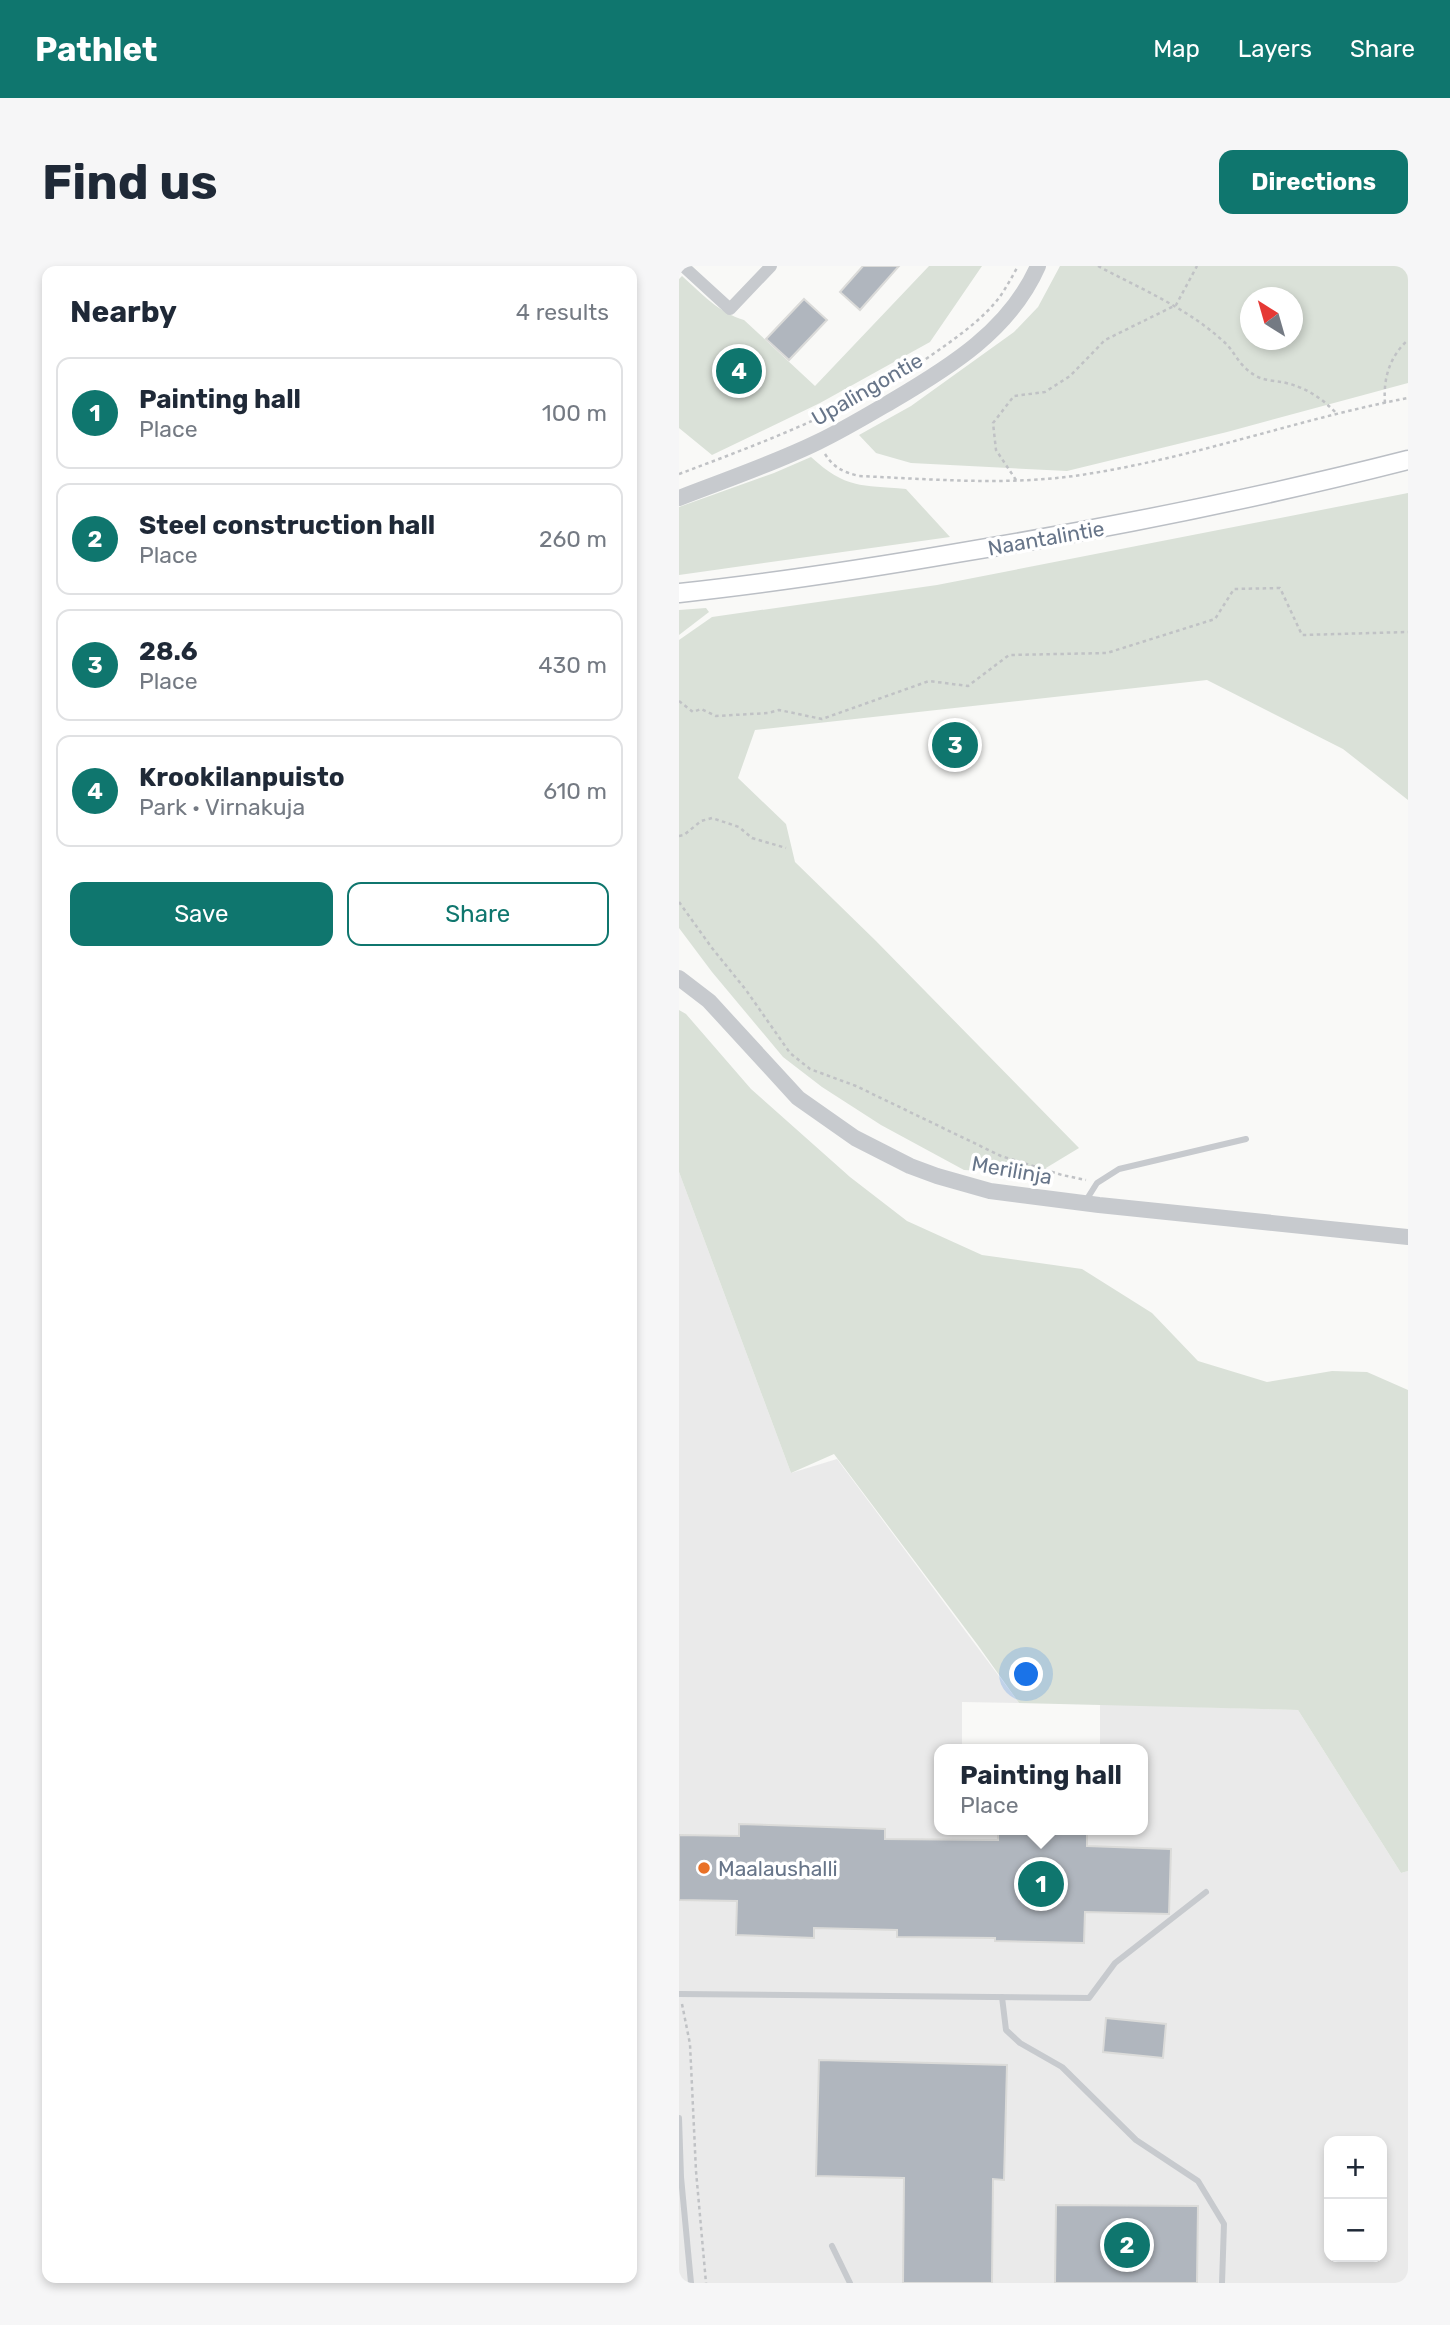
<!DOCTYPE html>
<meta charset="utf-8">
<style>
body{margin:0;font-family:Rubik,sans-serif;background:#f6f6f7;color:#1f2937}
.controls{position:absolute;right:21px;bottom:21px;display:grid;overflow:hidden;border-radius:14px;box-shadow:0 4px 10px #0003}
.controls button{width:63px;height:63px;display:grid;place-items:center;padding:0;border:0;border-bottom:2px solid #e0e1e3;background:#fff;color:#1f2937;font:35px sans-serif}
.compass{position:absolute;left:561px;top:21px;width:63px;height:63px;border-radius:50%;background:#fff;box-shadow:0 4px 10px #0003;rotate:323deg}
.you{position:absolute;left:348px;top:1409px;width:24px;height:24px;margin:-18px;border:5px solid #fff;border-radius:50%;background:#1a73e8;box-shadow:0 0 0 10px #1a73e833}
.badge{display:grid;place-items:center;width:46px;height:46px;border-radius:50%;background:#0f766e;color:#fff;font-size:23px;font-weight:700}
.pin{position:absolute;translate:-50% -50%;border:4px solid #fff;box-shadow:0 2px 7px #0006}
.popup{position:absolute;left:255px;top:1478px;width:214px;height:91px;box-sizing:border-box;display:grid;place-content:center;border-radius:14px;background:#fff;filter:drop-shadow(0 2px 5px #0005);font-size:23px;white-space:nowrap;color:#747a83}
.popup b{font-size:26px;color:#1f2937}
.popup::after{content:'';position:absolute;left:50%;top:100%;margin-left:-14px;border:14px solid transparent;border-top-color:#fff}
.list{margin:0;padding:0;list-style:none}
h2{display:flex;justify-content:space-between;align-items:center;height:91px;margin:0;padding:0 28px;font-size:30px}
h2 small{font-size:23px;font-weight:400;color:#747a83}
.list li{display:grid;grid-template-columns:46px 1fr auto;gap:21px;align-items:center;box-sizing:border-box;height:112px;margin:0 14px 14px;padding:0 14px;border:2px solid #e0e1e3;border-radius:14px}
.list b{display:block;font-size:26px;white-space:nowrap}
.list p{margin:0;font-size:23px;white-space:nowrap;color:#747a83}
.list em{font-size:23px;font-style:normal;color:#747a83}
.actions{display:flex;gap:14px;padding:21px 28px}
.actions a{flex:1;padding:16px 0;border:2px solid #0f766e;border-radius:14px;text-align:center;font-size:24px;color:#0f766e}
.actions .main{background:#0f766e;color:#fff}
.map{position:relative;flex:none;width:729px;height:2017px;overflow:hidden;border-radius:14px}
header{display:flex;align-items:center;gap:42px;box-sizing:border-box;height:98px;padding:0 35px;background:#0f766e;color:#fff}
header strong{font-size:33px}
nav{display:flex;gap:38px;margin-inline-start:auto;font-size:24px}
.intro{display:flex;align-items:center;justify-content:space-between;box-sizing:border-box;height:168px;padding:0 42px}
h1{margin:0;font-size:49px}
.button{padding:18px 32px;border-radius:14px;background:#0f766e;color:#fff;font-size:24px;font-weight:700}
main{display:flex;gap:42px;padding:0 42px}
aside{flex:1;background:#fff;border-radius:14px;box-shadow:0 4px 10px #0003}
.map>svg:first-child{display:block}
.built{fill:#eaeaea;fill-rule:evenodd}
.green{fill:#dae1d8;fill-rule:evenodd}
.building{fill:#b0b6be;stroke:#dbdbd9;stroke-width:2}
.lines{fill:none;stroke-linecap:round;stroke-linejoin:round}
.secondary-casing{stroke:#bbbfc5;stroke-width:21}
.path{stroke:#c0c2c5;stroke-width:2.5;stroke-dasharray:3.5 3.5;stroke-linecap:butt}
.service{stroke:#c7cace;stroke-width:6}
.minor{stroke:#c7cace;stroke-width:12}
.tertiary{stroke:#c7cace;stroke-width:16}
.secondary{stroke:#fff;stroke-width:18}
.poi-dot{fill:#e97127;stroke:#fff;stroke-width:2.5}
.labels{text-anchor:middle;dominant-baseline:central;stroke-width:7;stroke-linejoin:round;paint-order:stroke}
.street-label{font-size:21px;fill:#677589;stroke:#fff}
.poi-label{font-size:21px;fill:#677589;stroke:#fff;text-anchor:start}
</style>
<header>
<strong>Pathlet</strong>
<nav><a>Map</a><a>Layers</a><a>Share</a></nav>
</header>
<div class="intro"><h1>Find us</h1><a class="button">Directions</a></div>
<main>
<aside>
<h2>Nearby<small>4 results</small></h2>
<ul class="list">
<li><span class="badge">1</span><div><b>Painting hall</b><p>Place</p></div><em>100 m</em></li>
<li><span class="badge">2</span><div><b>Steel construction hall</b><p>Place</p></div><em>260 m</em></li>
<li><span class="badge">3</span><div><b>28.6</b><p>Place</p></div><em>430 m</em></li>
<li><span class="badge">4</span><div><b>Krookilanpuisto</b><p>Park · Virnakuja</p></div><em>610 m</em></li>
</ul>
<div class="actions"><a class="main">Save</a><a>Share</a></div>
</aside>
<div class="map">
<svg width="729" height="2017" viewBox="0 0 729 2017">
<rect width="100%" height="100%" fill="#f9f9f7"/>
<path class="built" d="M0,906l112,301 46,-14 182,244 -57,-1v47h-23v81h204v-81h-43v-45l198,6 103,163 7,-2v412h-729zM650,1875h53v116h-53z"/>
<g class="green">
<path d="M250,0h53l-52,76 -110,61 -108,52 -33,-27v-149l3,-3c19,17 37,37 62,44l71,66z"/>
<path d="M381,0h348v117l-181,49 -160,39 -156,-8 -35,-10 -17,-18 52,-29 103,-74 24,-25zM572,32h42v42h-42z"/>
<path d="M132,191c35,32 50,28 95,32l44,48 -271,38v-68l95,-34z"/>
<polygon points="729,227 729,534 664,483 528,414 76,464 59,512 107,558 116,596 197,675 400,882 357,908 285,904 202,859 143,821 104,791 33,706 0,662 0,374 33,351 258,319"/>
<polygon points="27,342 30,346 0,369 0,344"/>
<polygon points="0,744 7,748 72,823 171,911 228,955 303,989 403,1003 473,1047 519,1095 588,1116 653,1105 688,1106 729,1124 729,1605 722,1607 619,1444 340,1437 298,1378 155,1188 112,1207 0,906"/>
</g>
<g class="building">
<polygon points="184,0 220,0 181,44 161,26"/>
<polygon points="125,33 148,54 110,94 87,73"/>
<polygon points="60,1558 206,1563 206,1573 319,1574 319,1564 408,1564 408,1580 492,1583 490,1648 406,1646 405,1677 316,1675 316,1672 218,1671 218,1664 135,1662 135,1672 57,1669 58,1635 0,1634 0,1569 60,1570"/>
<polygon points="427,1752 487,1758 484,1792 424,1786"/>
<polygon points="140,1794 328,1799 325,1914 314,1913 313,2017 224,2017 225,1912 137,1910"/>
<polygon points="377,1939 519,1940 518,2017 376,2017"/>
</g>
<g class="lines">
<g class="secondary-casing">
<path id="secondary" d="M0,327c93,-10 185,-24 278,-40 152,-25 302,-55 451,-93"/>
</g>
<g class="path">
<path d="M419,0c43,23 89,42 125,75 13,11 14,24 33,35 7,4 18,5 26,6 23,5 39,15 55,32"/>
<path d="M706,137c-2,-25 5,-47 23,-63"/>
<path d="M146,188c9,14 18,18 34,22 69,3 139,9 207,1 117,-15 227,-57 342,-79"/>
<path d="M0,208c91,-34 184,-69 264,-127 20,-14 41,-30 56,-49 7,-10 13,-21 19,-32"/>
<polyline points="337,214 317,184 314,157 335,130 366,126 391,110 426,74 497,39 518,0"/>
<polyline points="0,435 14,446 22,443 37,450 89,447 100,444 143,453 250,415 289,420 330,389 428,387 536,353 555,323 601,322 623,369 729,366"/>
<polyline points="0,570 5,569 22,555 33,552 60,561 73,572 107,582"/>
<polyline points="0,636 33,682 67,724 111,787 131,803 177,820 322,890 383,909 407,914"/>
<polyline points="3,1738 11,1778 17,1905 27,2017"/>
</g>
<g class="service">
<polyline points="406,936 418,917 440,903 567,873"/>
<polyline points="0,1728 410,1732 436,1697 527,1626"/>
<polyline points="323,1731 327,1764 341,1777 383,1801 457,1874 519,1915 545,1958 543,2017"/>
<polyline points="0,1852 2,1911 12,2017"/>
<polyline points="153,1980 171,2017"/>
</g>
<polyline class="minor" points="4,0 51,43 92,0"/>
<g class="tertiary">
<path d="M0,232c46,-18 94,-34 139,-56 25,-12 50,-27 74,-41 58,-34 118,-71 146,-135"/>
<polyline points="0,712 30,735 119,832 176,872 231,900 258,910 311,925 420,939 729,971"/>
</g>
<use href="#secondary" class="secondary"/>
</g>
<circle class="poi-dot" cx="25" cy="1602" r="7"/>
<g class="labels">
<g class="street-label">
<text transform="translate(188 123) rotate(-30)">Upalingontie</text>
<text transform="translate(367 272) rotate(-10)">Naantalintie</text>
<text transform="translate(333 904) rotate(10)">Merilinja</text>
</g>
<g class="poi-label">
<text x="39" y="1602">Maalaushalli</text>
</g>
</g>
</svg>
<div class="controls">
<button>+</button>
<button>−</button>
</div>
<svg class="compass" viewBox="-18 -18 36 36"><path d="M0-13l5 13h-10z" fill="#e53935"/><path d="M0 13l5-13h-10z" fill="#747a83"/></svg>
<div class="you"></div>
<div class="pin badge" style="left:362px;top:1618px">1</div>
<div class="popup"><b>Painting hall</b>Place</div>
<div class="pin badge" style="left:448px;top:1979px">2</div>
<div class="pin badge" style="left:276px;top:479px">3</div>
<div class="pin badge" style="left:60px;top:105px">4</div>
</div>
</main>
